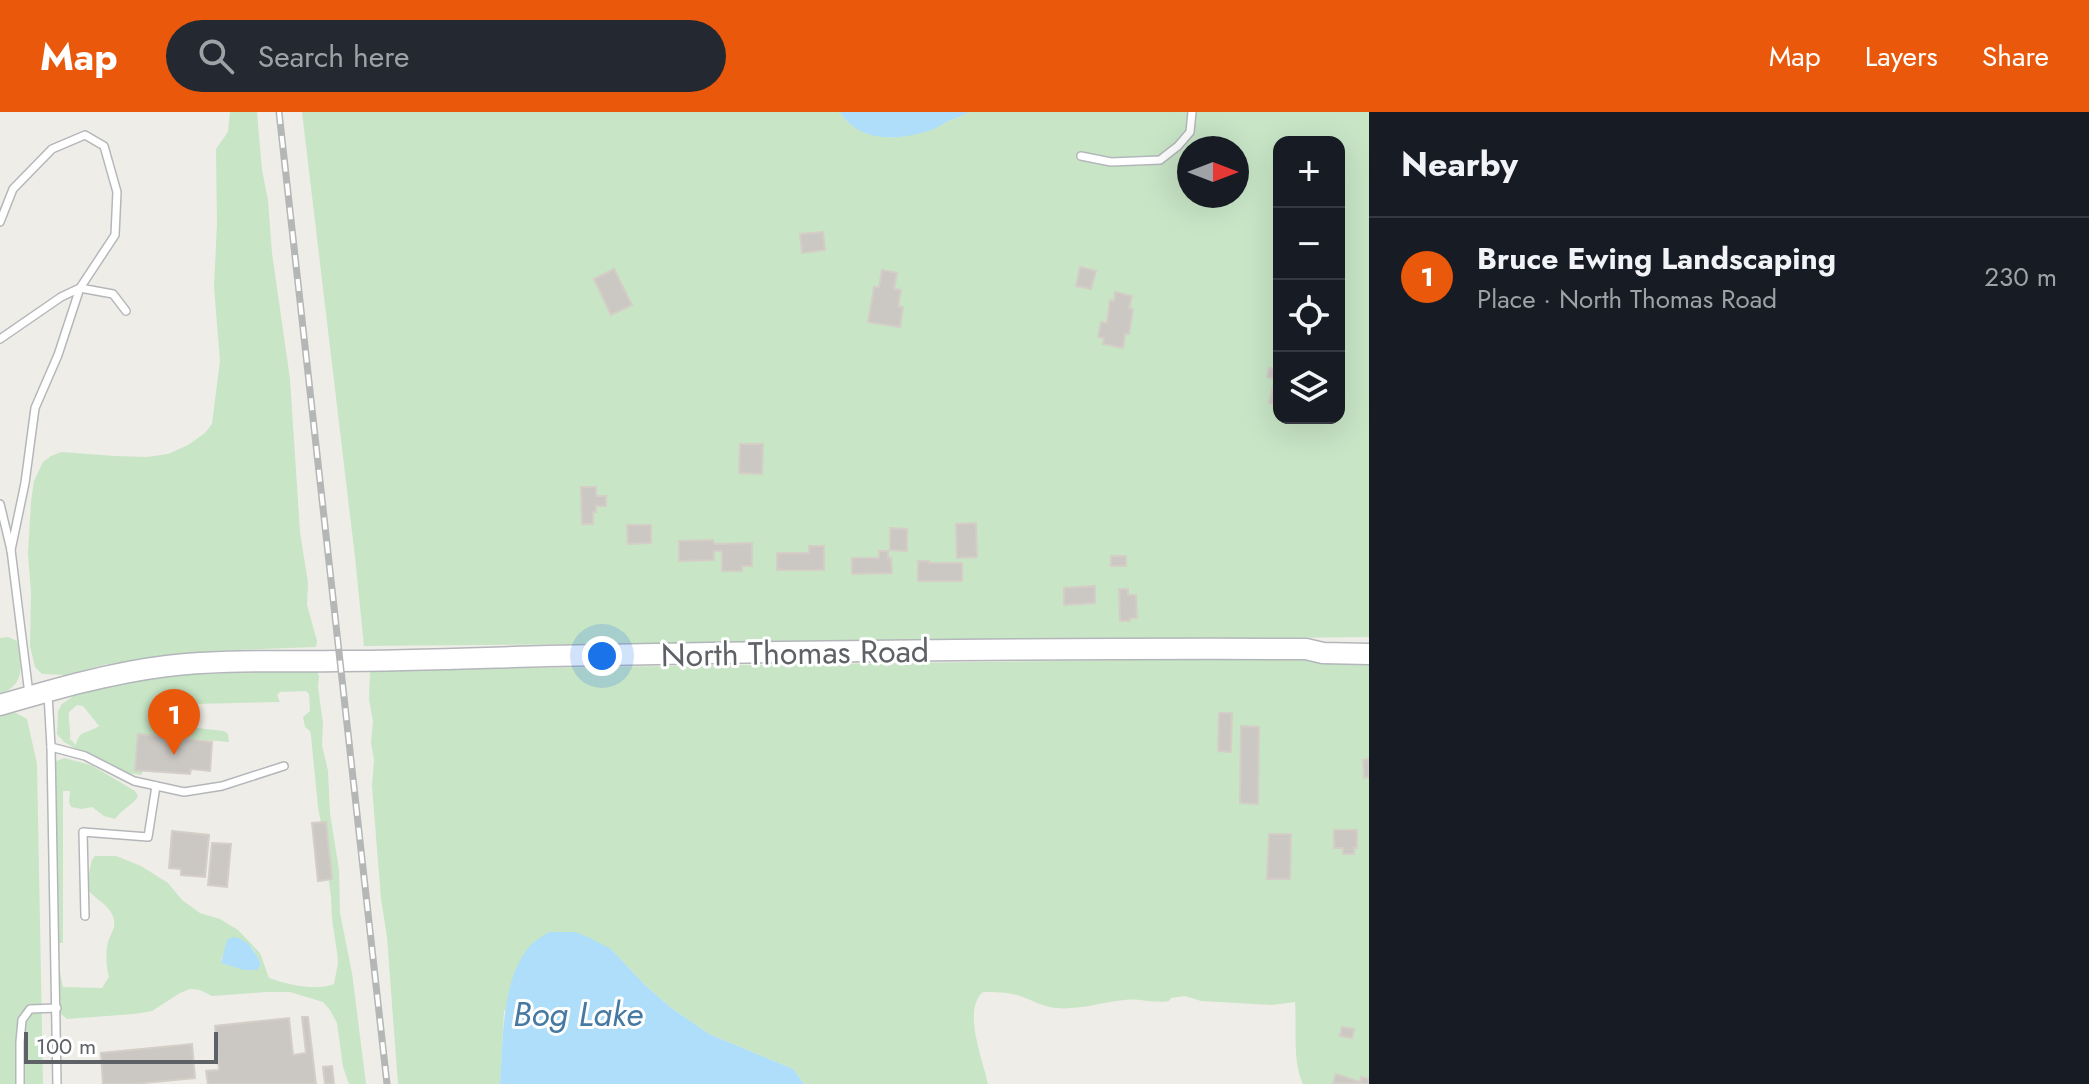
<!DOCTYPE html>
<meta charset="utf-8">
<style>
body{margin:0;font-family:Jost,sans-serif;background:#242831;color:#f1f3f6}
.controls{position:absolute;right:24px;top:24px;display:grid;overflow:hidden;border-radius:16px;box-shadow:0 8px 32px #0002}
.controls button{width:72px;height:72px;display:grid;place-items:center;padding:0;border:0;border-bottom:2px solid #363941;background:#171b24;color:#f1f3f6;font:40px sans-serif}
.compass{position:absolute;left:1177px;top:24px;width:72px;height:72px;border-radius:50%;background:#171b24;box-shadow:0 8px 32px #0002;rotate:90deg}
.scale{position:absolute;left:24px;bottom:20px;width:194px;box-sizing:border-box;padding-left:8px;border:4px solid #5e6266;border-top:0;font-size:22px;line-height:28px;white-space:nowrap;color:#5e6266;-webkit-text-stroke:6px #fff;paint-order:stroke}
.you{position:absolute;left:602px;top:544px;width:28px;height:28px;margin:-20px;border:6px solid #fff;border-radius:50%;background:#1a73e8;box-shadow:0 0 0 12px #1a73e833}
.badge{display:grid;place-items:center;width:52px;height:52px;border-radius:50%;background:#ea580c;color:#fff;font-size:26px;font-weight:700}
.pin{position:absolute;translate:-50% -66px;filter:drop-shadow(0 2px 4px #0008)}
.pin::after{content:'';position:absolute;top:42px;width:28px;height:24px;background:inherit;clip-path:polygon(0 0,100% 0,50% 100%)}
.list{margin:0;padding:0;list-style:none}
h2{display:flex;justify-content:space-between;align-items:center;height:104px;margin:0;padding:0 32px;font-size:34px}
h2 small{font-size:26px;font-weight:400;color:#9ea1a6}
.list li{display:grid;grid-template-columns:52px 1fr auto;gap:24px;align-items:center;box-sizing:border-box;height:120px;padding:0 32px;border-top:2px solid #363941}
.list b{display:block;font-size:30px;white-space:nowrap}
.list p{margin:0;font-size:26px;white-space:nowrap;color:#9ea1a6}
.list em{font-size:26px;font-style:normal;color:#9ea1a6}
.icon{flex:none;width:44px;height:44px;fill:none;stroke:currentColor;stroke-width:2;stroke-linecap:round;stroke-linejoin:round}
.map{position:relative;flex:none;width:1369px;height:972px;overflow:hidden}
header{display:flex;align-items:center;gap:48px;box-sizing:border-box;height:112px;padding:0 40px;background:#ea580c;color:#fff}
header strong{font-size:38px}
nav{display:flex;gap:44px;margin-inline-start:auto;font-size:28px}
.search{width:560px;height:72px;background:#242831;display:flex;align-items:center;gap:20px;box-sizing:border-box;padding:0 28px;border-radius:44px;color:#9ea1a6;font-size:30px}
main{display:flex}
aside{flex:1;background:#171b24}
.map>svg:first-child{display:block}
.green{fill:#c8e5c6;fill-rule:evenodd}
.water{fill:#aedef9}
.building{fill:#cbc8c4;stroke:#d4cec6;stroke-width:2}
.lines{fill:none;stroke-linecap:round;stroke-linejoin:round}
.lane-casing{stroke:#b4b7ba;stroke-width:10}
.secondary-casing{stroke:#b3b6ba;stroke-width:23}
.lane{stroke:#fff;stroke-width:7}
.secondary{stroke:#fff;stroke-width:20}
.rail-casing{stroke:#b5b6b6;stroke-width:7}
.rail{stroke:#fff;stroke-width:4;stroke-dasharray:12;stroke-linecap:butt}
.labels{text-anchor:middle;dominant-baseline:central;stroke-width:6;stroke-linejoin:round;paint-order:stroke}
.street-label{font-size:32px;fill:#5e6266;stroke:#fff}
.water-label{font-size:34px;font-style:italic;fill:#477aa2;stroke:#fff}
</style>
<header>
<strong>Map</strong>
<div class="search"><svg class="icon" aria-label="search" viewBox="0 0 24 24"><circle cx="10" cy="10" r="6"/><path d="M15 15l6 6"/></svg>Search here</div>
<nav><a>Map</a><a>Layers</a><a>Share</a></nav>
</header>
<main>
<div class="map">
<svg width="1369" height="972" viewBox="0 0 1369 972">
<rect width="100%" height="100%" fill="#efede7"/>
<g class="green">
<polygon points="230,0 257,0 262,58 268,88 272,141 290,267 300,420 308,471 307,493 317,529 316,535 210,539 107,552 65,563 42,562 35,555 30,534 31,481 28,442 31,390 34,369 43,350 51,344 61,340 115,344 147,345 168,342 188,333 205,321 212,312 220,249 214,175 217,112 216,37 228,20"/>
<path d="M302,0h538c7,11 14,14 25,19 31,15 57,0 86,-11 7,-3 12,-4 18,-8h400v525l-1005,9 -9,-89zM1279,30h60v276h-60zM1189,36h48v48h-48z"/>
<path d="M8,525l9,4c4,23 10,43 -17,53v-56z"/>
<path d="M1276,546h93v426h-66c-11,-22 -6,-58 -8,-82l-23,3 -71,-4 -16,-5 -14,2 -2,3c-15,3 -29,-3 -44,-1 -24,2 -51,12 -75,7 -11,-2 -20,-8 -30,-11 -12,-4 -25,-4 -37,-4 -21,18 0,68 5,92h-184l-11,-15 -84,-35 -39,-27 -25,-22 -34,-36 -107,62 -4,73h-102l-11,-147 -6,-38 -9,-113 2,-26 -3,-17 2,-21 -4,-23 1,-26 4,-3z"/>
<path d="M222,559h95l2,5 -1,11 5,37 -1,21 6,26 2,42 9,57 1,43 12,60 14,111h-17l-6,-17 -6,-44 -7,-13 -7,-8 -33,-10h-24l-54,4 -12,-6 -10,-1 -10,4 -28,18 -18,3 -67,5 -11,-9 1,-52 6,29 39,1 7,-11c-3,-10 -4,-28 0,-38 4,-9 8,-14 3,-25 -5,-11 -20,-16 -26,-28l6,-26 3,-4h21l25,10 27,17 14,17 18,13 20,6 18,11 22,23 9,25c20,7 45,13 65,6l4,-21 -1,-11 -5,-33 -1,-22 -10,-74 -3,-16 -7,-71 -1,-5 -5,-4 -2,-10 7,-6 -1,-17 -3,-3 -26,1 -3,3 3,7 -85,2 -10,9 -1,12 4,2 36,4 4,3 1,8 -91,-8 -3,35 8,2 -2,4 -14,-2 -37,-20 -12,-3 -14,-8 -7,-8 1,-23 4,-7 16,-11 28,-8 20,-2 29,-6zM77,593l6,1 16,20c-11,8 -20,3 -23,19l-6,-6c1,-9 -2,-17 -1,-27zM252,835l9,17 -6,6 -32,-6 -2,-4 2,-5z"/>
<polygon points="16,601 27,607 37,652 43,972 0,972 0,602"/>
<path d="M64,646l27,7 44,26 3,5c-4,8 -16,13 -23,23l-11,-3 -12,-9 -10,2 -11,-2 -2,-5 1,-11h-7v152h-6l-3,-181z"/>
</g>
<g class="water">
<path d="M840,0h129c-6,4 -11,5 -18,8 -6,2 -11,6 -17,9 -32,11 -73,16 -94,-17z"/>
<path d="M549,820h26l15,6 21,11 34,36 25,22 39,27 84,35 11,15h-304c3,-41 1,-104 29,-137 5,-6 13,-10 20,-15z"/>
<path d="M233,825c16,2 21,14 28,27l-4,6h-13l-23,-7 6,-23z"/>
</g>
<g class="building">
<polygon points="823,120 825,138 802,141 800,122"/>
<polygon points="1080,155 1096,159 1091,177 1076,174"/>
<polygon points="614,157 632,193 611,203 594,167"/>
<polygon points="882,158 897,161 894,177 901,178 898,194 903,195 900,215 868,210 874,175 879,175"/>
<polygon points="1115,180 1132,184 1129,196 1133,197 1129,222 1125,222 1123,236 1103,232 1104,226 1098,225 1101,210 1107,211 1110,188 1114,189"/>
<polygon points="1269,256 1279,258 1279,294 1269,291 1275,267 1267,265"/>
<polygon points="740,332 763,332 762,362 739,361"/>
<polygon points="581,375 596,375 596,384 606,384 606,394 596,394 596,400 593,400 593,412 582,412"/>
<polygon points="976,411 977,445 957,446 956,412"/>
<polygon points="627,413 651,413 651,431 628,432"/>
<polygon points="890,416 907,417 907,439 890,438"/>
<polygon points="713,428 714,432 752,431 752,454 742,454 742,459 722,459 722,439 714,439 714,448 679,449 679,429"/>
<polygon points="809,434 824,434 824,458 777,458 777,441 809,441"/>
<polygon points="879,439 888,439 888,446 891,446 892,461 852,462 852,446 879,446"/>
<rect x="1111" y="444" width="15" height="10"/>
<polygon points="918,449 929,449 929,451 962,451 962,469 918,469"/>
<polygon points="1095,474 1095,491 1064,493 1064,476"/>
<polygon points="1119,477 1128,477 1128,483 1136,483 1137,506 1130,506 1130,509 1120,509"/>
<polygon points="1219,601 1232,601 1231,640 1218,639"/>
<polygon points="1241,614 1259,615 1258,692 1240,691"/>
<polygon points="138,622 212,630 210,659 191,657 190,662 135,658"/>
<polygon points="1369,647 1369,665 1364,666 1363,648"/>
<polygon points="326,710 332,767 318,769 312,711"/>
<polygon points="1334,718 1357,718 1357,736 1354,736 1354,742 1343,742 1343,736 1334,736"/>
<polygon points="172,719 209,723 205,765 181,763 181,757 169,756"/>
<polygon points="1269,722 1291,722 1290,767 1267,767"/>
<polygon points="212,731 231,732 227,775 208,773"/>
<polygon points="302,905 308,905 316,972 208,972 206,959 219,958 215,914 289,906 293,943 306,941"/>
<polygon points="1342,915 1354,917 1352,926 1340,924"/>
<polygon points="192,932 195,966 133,972 103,972 101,941"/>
<polygon points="332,954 334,972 325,972 323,955"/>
<polygon points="1336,962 1360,970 1361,965 1369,967 1369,972 1333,971"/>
</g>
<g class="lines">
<g class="lane-casing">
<g id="lane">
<polyline points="1081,44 1111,50 1160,48 1178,34 1190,20 1192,0"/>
<polyline points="0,110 13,77 52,37 85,23 104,34 117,80 115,123 80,176 58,243 35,296 25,371 11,438"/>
<polyline points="0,227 61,185 80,176 113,182 126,199"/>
<polyline points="0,392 11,438 29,582"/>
<polyline points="48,582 51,635 57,972"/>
<polyline points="51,635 85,644 134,669 184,680 222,674 284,654"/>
<polyline points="85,804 83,720 148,725 156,674"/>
<polyline points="20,972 20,930 22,908 30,897 57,896"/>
</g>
</g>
<g class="secondary-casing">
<path id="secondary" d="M0,593c55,-16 110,-32 167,-39 57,-7 113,-4 171,-5 70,0 140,-3 210,-5 253,-5 505,-8 758,-7l17,4 46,1"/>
</g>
<use href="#lane" class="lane"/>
<use href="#secondary" class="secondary"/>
<g class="rail-casing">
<polyline id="rail" points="279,0 387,972"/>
</g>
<use href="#rail" class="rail"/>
</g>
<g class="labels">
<g class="street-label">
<text transform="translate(795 541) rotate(-1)">North Thomas Road</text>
</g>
<g class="water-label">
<text x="578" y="902">Bog Lake</text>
</g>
</g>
</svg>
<div class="controls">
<button>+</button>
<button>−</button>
<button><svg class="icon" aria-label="locate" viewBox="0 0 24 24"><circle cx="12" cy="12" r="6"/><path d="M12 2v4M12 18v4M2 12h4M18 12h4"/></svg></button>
<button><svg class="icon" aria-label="layers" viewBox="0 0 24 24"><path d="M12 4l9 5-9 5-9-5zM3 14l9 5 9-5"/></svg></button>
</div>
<svg class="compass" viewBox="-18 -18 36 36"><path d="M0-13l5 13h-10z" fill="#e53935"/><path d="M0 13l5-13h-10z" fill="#9ea1a6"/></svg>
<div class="scale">100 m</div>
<div class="you"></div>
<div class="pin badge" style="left:174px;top:643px">1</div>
</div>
<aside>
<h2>Nearby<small></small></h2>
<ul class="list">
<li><span class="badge">1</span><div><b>Bruce Ewing Landscaping</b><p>Place · North Thomas Road</p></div><em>230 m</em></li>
</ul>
</aside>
</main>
